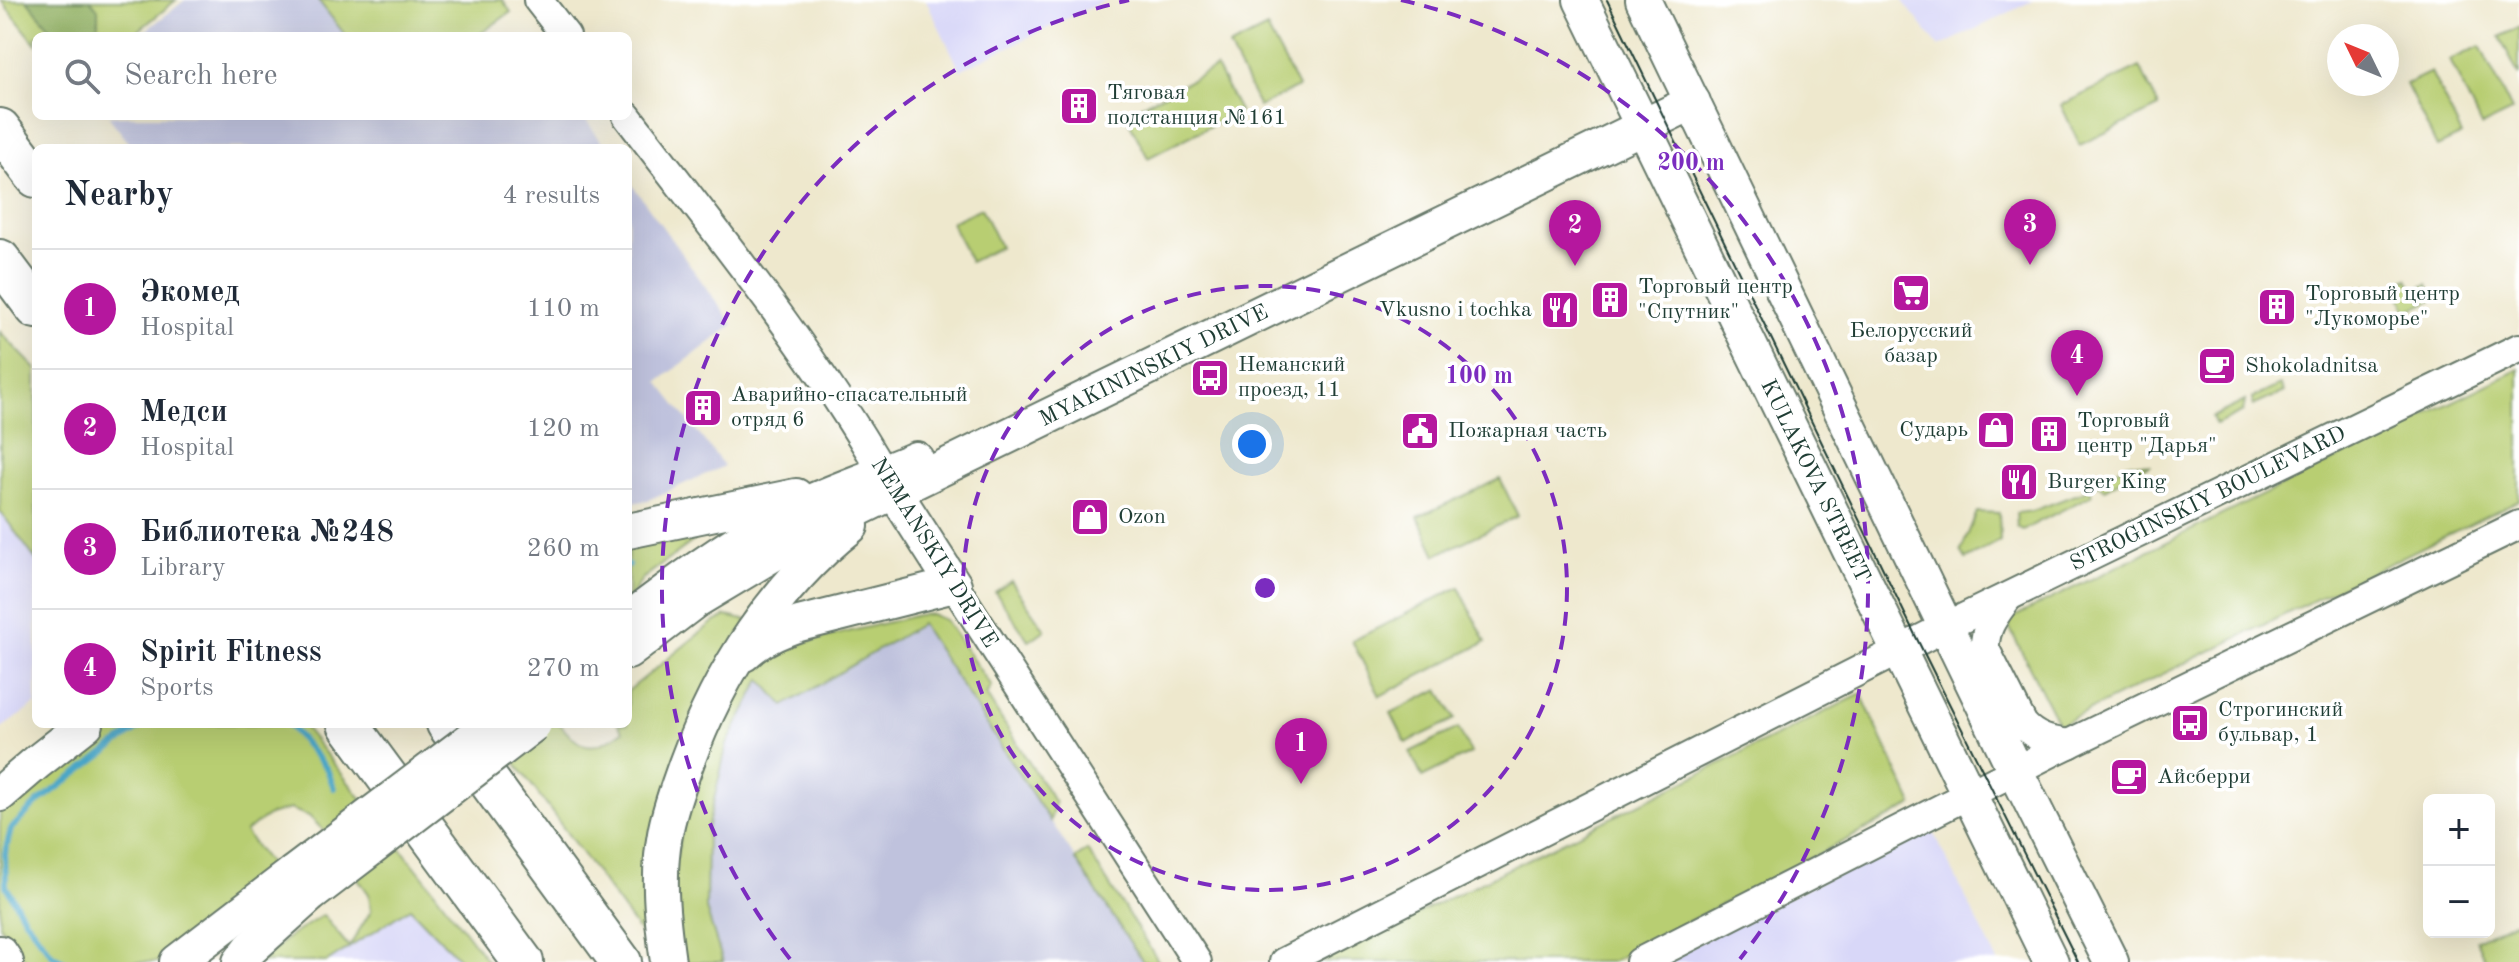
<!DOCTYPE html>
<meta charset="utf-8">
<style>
body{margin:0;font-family:"Old Standard TT",serif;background:#f2f2f3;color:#1f2937}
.controls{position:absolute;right:24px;bottom:24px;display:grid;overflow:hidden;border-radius:12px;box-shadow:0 8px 32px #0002}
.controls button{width:72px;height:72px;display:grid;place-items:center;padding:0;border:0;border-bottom:2px solid #e0e1e3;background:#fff;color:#1f2937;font:40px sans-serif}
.compass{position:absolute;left:2327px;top:24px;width:72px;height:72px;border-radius:50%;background:#fff;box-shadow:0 8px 32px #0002;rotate:313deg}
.you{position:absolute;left:1252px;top:444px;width:28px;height:28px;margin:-20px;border:6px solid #fff;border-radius:50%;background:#1a73e8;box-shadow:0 0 0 12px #1a73e833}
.badge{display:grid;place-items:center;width:52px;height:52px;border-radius:50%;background:#b5179e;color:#fff;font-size:26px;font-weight:700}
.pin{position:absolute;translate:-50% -66px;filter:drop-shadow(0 2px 4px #0008)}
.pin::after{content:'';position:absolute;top:42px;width:28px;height:24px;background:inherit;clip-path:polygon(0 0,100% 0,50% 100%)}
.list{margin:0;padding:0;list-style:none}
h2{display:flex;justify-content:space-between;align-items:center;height:104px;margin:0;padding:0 32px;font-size:34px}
h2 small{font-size:26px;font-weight:400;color:#747a83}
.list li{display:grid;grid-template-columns:52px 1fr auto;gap:24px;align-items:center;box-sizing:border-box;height:120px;padding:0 32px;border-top:2px solid #e0e1e3}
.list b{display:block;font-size:30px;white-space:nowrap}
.list p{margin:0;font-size:26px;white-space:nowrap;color:#747a83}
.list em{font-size:26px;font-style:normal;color:#747a83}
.icon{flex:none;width:44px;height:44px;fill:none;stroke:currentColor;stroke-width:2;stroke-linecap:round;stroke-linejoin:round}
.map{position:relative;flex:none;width:2519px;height:962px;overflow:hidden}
.search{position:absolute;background:#fff;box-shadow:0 8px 32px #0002;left:32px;top:32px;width:600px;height:88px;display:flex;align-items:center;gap:20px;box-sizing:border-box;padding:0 28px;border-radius:12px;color:#747a83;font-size:30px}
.panel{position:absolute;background:#fff;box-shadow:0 8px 32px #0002;left:32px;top:144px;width:600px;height:584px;border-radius:12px}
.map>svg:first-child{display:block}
.built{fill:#d8d7f8}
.industrial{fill:#bfc2dd}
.green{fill:#b8ce72;stroke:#6c8653;stroke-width:2}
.forest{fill:#92b164;stroke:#58774c;stroke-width:2}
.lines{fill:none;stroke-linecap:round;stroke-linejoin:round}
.stream{stroke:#48a6c7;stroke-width:6}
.minor-casing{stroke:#67796a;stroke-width:32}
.major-casing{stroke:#67796a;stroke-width:38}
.highway-casing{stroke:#67796a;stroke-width:44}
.minor{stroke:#fff;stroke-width:28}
.major{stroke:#fff;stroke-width:34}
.highway{stroke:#fff;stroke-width:40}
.tram{stroke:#1f3d34;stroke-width:2}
.major-bridge-casing{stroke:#67796a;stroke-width:38;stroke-linecap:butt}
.major-bridge{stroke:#fff;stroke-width:34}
.ring{fill:none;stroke:#7b2cbf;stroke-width:4;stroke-dasharray:14 10}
.labels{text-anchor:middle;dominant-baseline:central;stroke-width:7;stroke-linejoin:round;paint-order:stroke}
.poi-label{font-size:22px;fill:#1f3d34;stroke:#fff;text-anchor:start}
.street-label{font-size:22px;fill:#1f3d34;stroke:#fff}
.centre{fill:#7b2cbf;stroke:#fff;stroke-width:4}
.ring-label{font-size:24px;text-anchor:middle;font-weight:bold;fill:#7b2cbf;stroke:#fff;stroke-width:7;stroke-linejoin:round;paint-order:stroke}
</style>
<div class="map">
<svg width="2519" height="962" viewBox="0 0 2519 962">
<rect width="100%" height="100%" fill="#fff"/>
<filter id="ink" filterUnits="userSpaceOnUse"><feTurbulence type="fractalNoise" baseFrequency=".0125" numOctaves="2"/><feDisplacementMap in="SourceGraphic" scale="16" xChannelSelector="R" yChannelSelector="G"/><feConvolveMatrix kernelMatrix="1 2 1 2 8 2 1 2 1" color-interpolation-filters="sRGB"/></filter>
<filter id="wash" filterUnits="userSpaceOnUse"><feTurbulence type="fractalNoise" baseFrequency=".006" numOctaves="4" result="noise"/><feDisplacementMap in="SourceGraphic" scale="32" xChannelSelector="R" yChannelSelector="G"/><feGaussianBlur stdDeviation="1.8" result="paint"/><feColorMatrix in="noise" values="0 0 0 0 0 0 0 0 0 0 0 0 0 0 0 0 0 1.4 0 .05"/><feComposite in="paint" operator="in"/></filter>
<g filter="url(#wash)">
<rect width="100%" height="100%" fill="#eee8cd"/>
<g class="built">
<polygon points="926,0 1106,0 960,70"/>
<polygon points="1902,0 2034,0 1939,47"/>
<polygon points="0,511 36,560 36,704 0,729"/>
<polygon points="1930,826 1998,962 1660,962"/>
<polygon points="410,907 462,962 327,962 348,947"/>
</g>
<g class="industrial">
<polygon points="185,0 318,0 346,36 139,36"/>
<polygon points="108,116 583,116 606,148 133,148"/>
<polygon points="628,179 733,325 658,382 724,466 648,500 628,504"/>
<polygon points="921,623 1143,962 723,962 706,909 707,829 727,744 761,678 785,706"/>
</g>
<g class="green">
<polygon points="1,0 176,0 132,36 36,36 36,44"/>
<polygon points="318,0 502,0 511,12 477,36 346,36"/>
<polygon points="2519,27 2519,76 2500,37"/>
<polygon points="1267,28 1298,87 1259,107 1229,47"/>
<polygon points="2480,46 2512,111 2481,126 2450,60"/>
<polygon points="1216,67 1239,111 1148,158 1125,114"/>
<polygon points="2140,67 2159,107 2080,145 2061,105"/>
<polygon points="2431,72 2462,135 2437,147 2406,84"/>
<polygon points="981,208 1000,247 970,262 951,222"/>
<polygon points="2408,278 2414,291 2428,284 2435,299 2408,311 2395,285"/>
<polygon points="0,332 36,369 36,560 0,511"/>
<polygon points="2519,369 2519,500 2059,725 2006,621"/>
<polygon points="2280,385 2284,392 2253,406 2253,398"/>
<polygon points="2245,401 2243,412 2216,425 2212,417"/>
<polygon points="2127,462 2149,465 2104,489 2097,483"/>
<polygon points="1500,479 1518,516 1436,555 1418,517"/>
<polygon points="2090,489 2092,495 2023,530 2017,527 2016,513 2033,511"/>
<polygon points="1977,512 1999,513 2000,541 1966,559 1961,551"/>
<polygon points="696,537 696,539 642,579 628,602 628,548"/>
<polygon points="1011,581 1045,630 1029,641 995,592"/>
<polygon points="1459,587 1486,642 1380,696 1352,641"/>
<polygon points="931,614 945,620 991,686 986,695 1055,803 1050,821 921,624 784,706 761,679 727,744 707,829 706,909 723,962 681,962 669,889 685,793 740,674 781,648 918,615"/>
<path d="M726,616l22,5 -29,43 -64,289 -168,-229h73c21,28 36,27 63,7l-5,-7h10v-33l83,-67z"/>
<polygon points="1439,689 1455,719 1406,743 1391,713"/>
<polygon points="1861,694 1913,805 1611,962 1320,962"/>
<polygon points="109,724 302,724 430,885 488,962 462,962 410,908 327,962 261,962 287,938 323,915 349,947 371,911 369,894 324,831 309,816 290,809 269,815 245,832 278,876 164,962 27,962 0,926 0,810 9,800"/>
<polygon points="1458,728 1471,753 1422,777 1410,752"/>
<polygon points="1087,850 1159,962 1143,962 1075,859"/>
<polygon points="2519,919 2519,962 2486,962 2476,940"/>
</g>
<path class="forest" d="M27,0h63l8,9v17c-35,27 -50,-1 -71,-26z"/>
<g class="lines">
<g class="stream">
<polyline points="628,565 629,565"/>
<polyline points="288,724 327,769 334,788"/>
<polyline points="66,962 53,956 24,918 6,886 5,853 11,829 37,803 144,724"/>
</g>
</g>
</g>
<g filter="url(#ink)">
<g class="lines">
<g class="minor-casing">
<g id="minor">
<polyline points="538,0 566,36"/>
<path d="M627,116c89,116 183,231 256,357"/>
<polyline points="954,585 1197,962"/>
<path d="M2008,597c-12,17 -24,30 -23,52l38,75c13,15 27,17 46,20"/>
<polyline points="1284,962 1945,627 2519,348"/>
<polyline points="1640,962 2052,752 2519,525"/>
</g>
</g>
<g class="major-casing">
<g id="major">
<polyline points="1581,0 2051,962"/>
<polyline points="1643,0 2015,770 2111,962"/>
<polyline points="628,531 796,496"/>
<path d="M628,620c45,-35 92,-69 142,-98 46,-26 97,-42 146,-63"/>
<polyline points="628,652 695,601 805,535 1693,102"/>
<path d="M744,654c15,-15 35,-23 55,-30l155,-39 -71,-111"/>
<polyline points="0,794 36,763 86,724"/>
<polyline points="0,953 6,962"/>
<polyline points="177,962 292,874"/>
<polyline points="240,962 250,949 309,896"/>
<path d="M668,962c-6,-43 -11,-85 -3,-128 4,-24 13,-47 21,-70 34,-92 88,-177 165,-238"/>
</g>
</g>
<g class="highway-casing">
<g id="highway">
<polyline points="0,129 36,177"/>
<polyline points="0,260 36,308"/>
<polyline points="348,724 523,962"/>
<polyline points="447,724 621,962"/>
</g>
</g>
<use href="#minor" class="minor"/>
<use href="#major" class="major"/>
<use href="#highway" class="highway"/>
<polyline class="tram" points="1607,0 1918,641 2078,962"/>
<g class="major-bridge-casing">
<g id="major-bridge">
<polyline points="292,874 491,724"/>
<polyline points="309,896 534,724"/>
</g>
</g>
<use href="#major-bridge" class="major-bridge"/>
</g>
</g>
<g class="ring">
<circle cx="1265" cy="588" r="302"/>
<path d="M790 959A603 603 0 0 1 1129 0M1401 0A603 603 0 0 1 1740 959"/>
</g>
<defs>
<g id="building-square" transform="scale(2)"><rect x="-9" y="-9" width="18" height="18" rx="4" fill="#b5179e" stroke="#fff"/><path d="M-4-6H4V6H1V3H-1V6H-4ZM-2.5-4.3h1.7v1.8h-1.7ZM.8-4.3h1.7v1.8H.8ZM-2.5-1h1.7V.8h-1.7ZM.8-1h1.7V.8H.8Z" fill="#fff"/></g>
<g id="supermarket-square" transform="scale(2)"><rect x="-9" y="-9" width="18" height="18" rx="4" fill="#b5179e" stroke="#fff"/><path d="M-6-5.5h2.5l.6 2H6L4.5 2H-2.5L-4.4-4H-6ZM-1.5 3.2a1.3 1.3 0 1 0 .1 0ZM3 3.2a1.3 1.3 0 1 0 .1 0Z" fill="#fff"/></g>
<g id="restaurant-square" transform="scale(2)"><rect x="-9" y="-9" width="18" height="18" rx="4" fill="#b5179e" stroke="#fff"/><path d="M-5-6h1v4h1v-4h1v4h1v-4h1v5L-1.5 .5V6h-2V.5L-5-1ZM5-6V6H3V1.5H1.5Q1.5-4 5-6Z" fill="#fff"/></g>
<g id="cafe-square" transform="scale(2)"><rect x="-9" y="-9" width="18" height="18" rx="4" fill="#b5179e" stroke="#fff"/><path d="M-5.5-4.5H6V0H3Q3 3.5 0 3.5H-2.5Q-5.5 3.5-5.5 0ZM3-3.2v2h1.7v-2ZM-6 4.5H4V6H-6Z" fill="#fff"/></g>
<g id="bus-square" transform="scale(2)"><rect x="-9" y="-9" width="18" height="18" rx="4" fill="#b5179e" stroke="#fff"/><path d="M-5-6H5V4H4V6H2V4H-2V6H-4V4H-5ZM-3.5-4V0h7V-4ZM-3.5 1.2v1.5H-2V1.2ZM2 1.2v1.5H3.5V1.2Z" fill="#fff"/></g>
<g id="shop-square" transform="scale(2)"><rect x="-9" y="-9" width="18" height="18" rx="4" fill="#b5179e" stroke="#fff"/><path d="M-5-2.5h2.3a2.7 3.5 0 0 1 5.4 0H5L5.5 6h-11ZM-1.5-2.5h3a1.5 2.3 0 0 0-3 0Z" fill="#fff"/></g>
<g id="civic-square" transform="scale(2)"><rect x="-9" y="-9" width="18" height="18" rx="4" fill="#b5179e" stroke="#fff"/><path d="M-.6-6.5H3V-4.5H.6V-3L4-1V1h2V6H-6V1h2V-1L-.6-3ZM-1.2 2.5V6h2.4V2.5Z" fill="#fff"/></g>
</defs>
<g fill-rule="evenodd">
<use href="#building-square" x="1079" y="106"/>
<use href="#supermarket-square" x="1911" y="293"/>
<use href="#building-square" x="1610" y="300"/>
<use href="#building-square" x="2277" y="307"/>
<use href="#restaurant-square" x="1560" y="310"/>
<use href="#cafe-square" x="2217" y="366"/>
<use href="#bus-square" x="1210" y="378"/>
<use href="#building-square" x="703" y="408"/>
<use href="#shop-square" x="1996" y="430"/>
<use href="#civic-square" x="1420" y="431"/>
<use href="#building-square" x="2049" y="434"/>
<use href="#restaurant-square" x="2019" y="482"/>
<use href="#shop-square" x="1090" y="517"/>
<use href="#bus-square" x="2190" y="723"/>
<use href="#cafe-square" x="2129" y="777"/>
</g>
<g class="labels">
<g class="poi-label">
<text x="1107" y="93">Тяговая<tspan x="1107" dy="25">подстанция №161</tspan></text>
<text x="1638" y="287">Торговый центр<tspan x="1638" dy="25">"Спутник"</tspan></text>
<text x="2305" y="294">Торговый центр<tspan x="2305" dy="25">"Лукоморье"</tspan></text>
<text x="1532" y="310" text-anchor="end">Vkusno i tochka</text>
<text x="1911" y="331" text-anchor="middle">Белорусский<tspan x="1911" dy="25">базар</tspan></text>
<text x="1238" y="365">Неманский<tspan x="1238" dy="25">проезд, 11</tspan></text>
<text x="2245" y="366">Shokoladnitsa</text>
<text x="731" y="395">Аварийно-спасательный<tspan x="731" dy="25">отряд 6</tspan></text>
<text x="2077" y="421">Торговый<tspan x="2077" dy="25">центр "Дарья"</tspan></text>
<text x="1968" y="430" text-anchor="end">Сударь</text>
<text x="1448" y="431">Пожарная часть</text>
<text x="2047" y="482">Burger King</text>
<text x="1118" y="517">Ozon</text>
<text x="2218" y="710">Строгинский<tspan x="2218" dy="25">бульвар, 1</tspan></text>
<text x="2157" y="777">Айсберри</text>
</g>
<g class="street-label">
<text transform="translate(1154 366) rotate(-26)">MYAKININSKIY DRIVE</text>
<text transform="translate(1815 481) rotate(64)">KULAKOVA STREET</text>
<text transform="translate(2208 499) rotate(-26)">STROGINSKIY BOULEVARD</text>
<text transform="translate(934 553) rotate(58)">NEMANSKIY DRIVE</text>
</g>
</g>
<circle cx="1265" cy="588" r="12" class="centre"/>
<g class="ring-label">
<text x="1691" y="170">200 m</text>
<text x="1479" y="383">100 m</text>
</g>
</svg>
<div class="controls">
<button>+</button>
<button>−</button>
</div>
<svg class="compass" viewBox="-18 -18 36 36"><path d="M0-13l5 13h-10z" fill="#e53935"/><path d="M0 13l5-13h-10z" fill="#747a83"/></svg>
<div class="you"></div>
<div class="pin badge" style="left:1301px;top:784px">1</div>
<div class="pin badge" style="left:1575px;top:266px">2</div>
<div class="pin badge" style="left:2030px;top:265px">3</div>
<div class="pin badge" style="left:2077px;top:396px">4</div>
<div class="search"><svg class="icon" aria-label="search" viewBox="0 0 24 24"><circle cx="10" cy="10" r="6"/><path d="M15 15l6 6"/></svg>Search here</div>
<section class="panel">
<h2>Nearby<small>4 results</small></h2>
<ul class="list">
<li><span class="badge">1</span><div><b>Экомед</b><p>Hospital</p></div><em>110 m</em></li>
<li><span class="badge">2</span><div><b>Медси</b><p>Hospital</p></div><em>120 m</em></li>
<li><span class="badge">3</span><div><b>Библиотека №248</b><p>Library</p></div><em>260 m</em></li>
<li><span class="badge">4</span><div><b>Spirit Fitness</b><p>Sports</p></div><em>270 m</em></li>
</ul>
</section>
</div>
